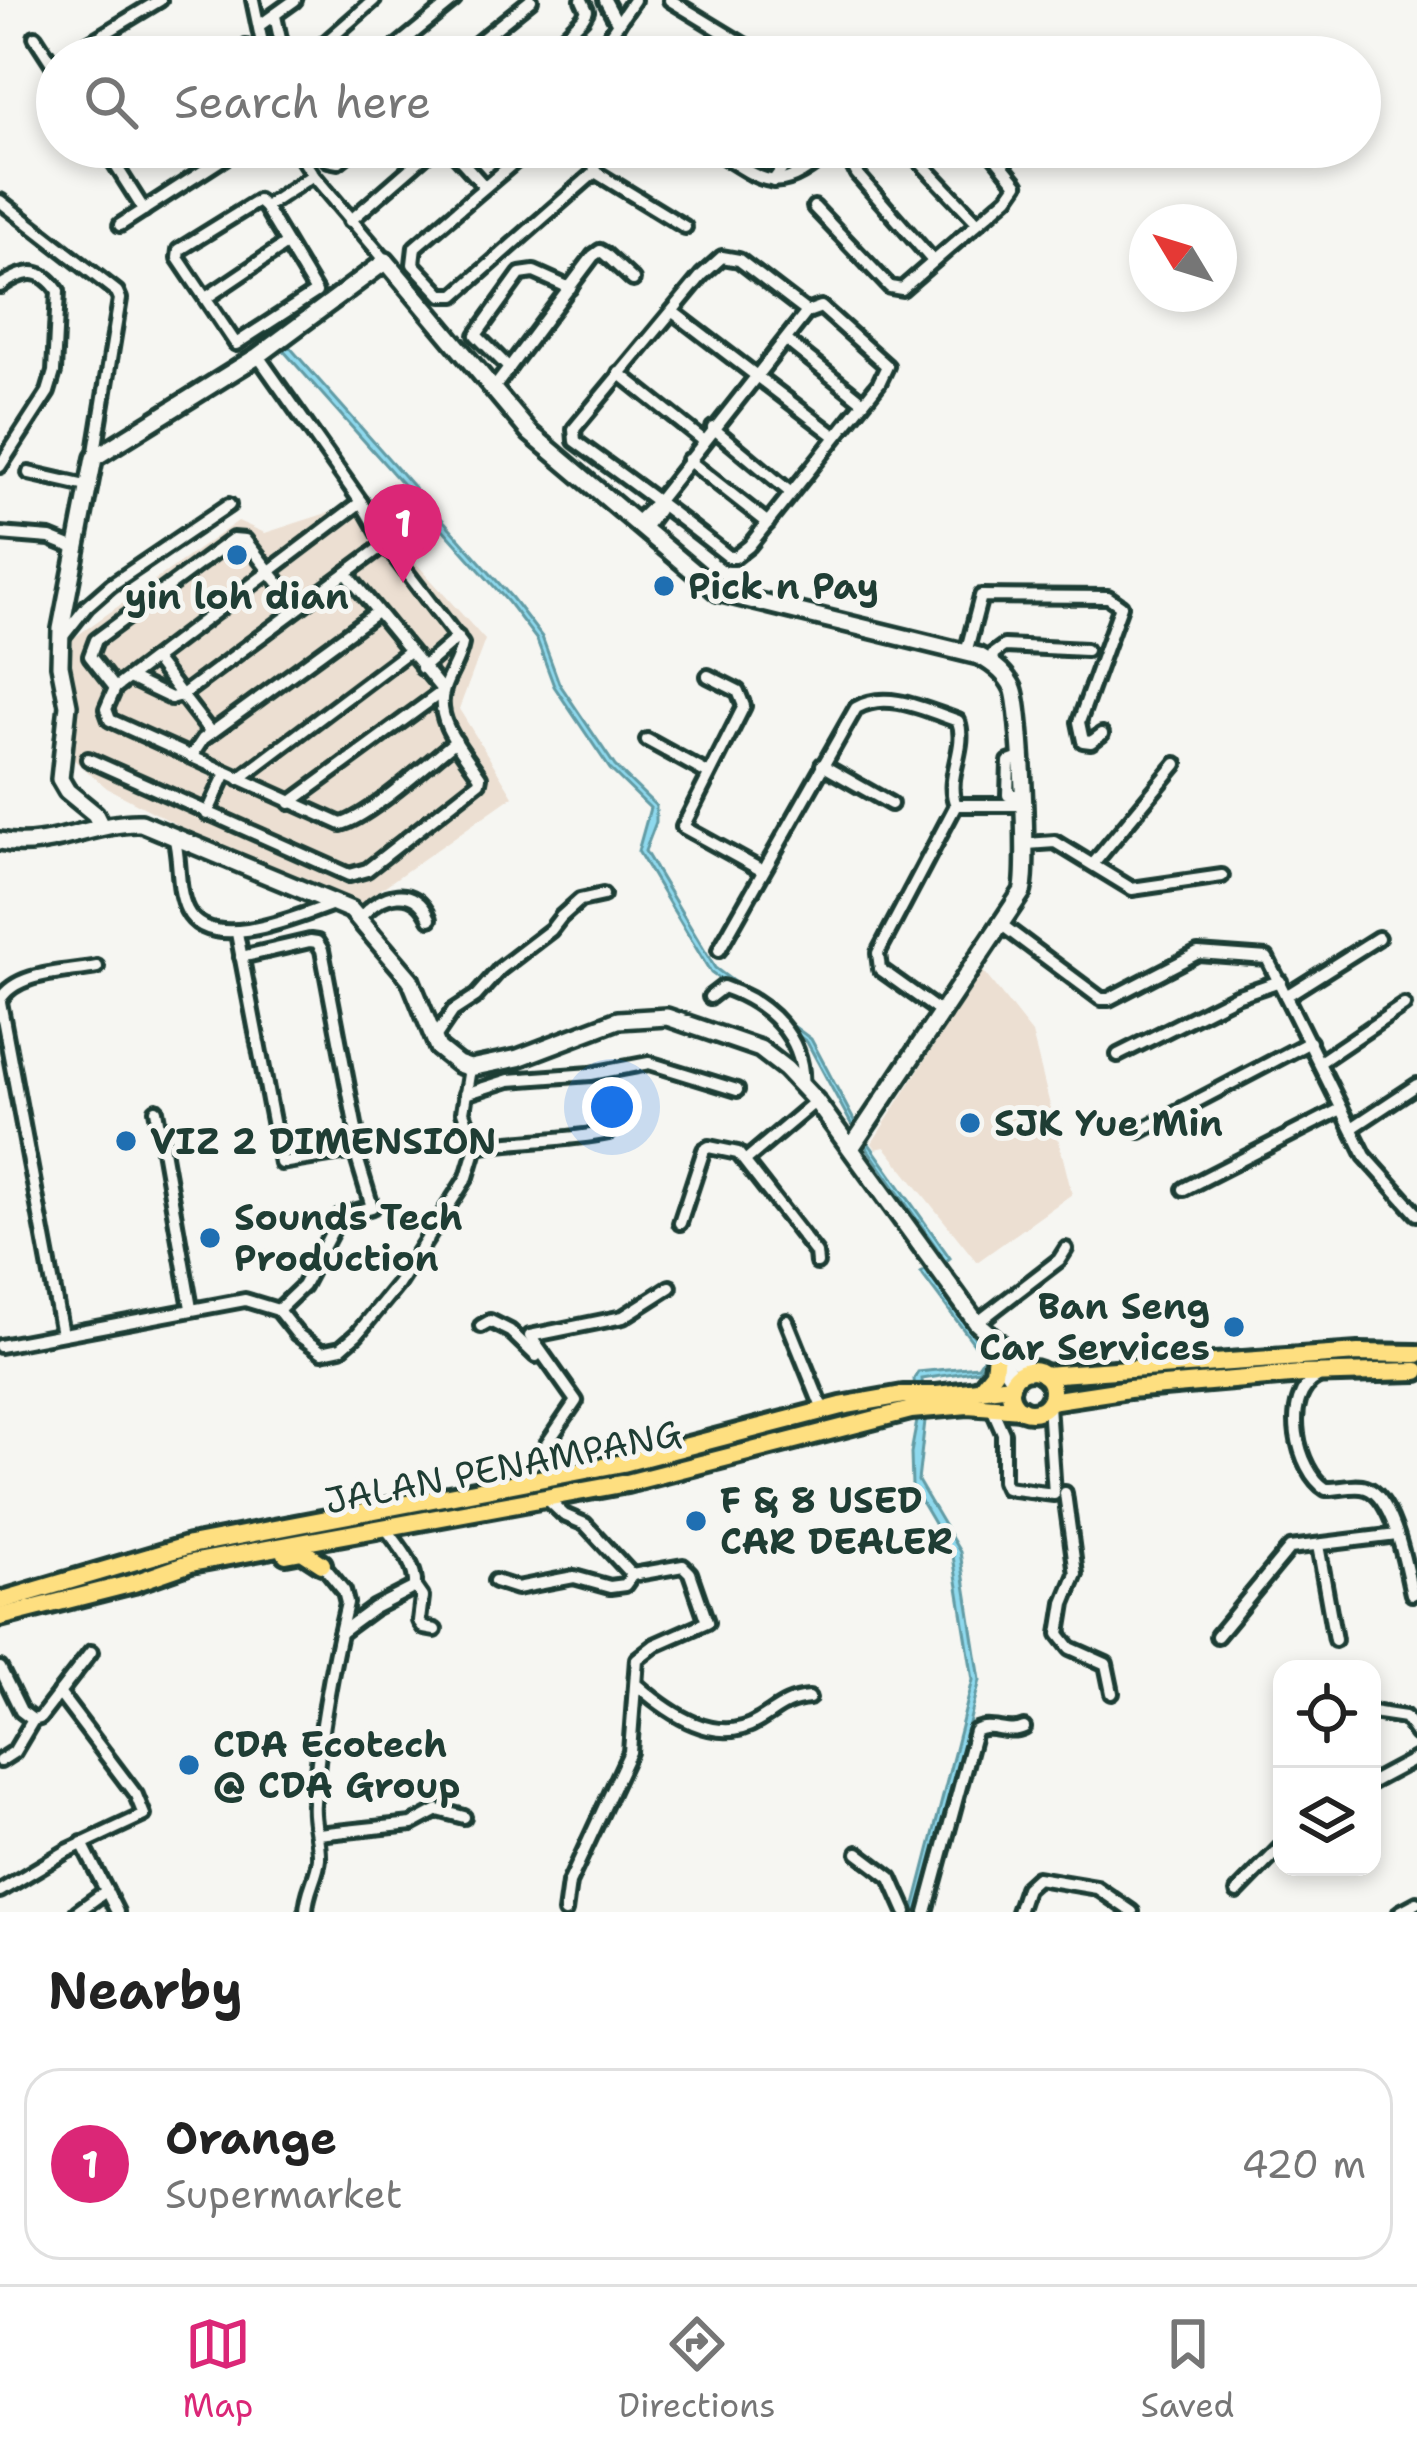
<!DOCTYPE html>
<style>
body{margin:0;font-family:"Shantell Sans",sans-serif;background:#f6f6f6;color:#222}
.controls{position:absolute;right:36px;bottom:36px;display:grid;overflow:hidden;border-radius:24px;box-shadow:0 6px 18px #0003}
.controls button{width:108px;height:108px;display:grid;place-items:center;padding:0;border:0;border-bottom:3px solid #e0e0e0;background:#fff;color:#222;font:60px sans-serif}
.compass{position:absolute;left:1129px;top:204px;width:108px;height:108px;border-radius:50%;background:#fff;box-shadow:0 6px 18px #0003;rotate:308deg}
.you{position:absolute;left:612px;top:1107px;width:42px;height:42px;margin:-30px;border:9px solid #fff;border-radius:50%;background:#1a73e8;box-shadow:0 0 0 18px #1a73e833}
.badge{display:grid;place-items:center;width:78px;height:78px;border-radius:50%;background:#db2777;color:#fff;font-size:39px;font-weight:700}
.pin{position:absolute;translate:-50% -99px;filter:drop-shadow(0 3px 6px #0008)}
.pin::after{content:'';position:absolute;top:63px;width:42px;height:36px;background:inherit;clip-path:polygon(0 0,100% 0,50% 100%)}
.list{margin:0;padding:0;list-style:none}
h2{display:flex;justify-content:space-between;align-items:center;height:156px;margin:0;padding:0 48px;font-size:51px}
h2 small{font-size:39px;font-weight:400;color:#767676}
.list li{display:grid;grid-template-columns:78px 1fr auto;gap:36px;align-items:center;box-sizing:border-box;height:192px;margin:0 24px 24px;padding:0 24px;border:3px solid #e0e0e0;border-radius:36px}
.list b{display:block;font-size:45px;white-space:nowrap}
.list p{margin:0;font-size:39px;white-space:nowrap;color:#767676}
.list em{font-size:39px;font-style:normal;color:#767676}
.icon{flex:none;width:66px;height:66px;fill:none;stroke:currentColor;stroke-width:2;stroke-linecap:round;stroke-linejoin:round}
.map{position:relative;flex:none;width:1417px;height:1912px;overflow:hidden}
.search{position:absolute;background:#fff;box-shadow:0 6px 18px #0003;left:36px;right:36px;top:36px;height:132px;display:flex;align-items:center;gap:30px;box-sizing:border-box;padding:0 42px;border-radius:66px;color:#767676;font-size:45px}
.sheet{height:372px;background:#fff}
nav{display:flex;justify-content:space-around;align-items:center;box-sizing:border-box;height:168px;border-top:3px solid #e0e0e0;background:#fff;font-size:33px;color:#767676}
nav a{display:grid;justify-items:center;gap:6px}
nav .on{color:#db2777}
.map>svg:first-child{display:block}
.built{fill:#ecdfd2}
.water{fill:#8ed9ee;stroke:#629ba4;stroke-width:3}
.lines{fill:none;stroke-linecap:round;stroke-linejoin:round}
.street-casing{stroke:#1f3d34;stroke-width:20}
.secondary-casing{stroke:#1f3d34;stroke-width:24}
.primary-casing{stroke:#1f3d34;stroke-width:26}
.street{stroke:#f6f6f2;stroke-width:10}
.secondary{stroke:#f6f6f2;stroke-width:15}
.primary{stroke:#fedf80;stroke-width:16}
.poi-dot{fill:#1f6fb2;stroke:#f6f6f2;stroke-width:4.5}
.labels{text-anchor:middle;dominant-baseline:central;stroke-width:10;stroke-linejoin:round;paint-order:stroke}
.poi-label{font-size:36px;font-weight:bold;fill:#1f3d34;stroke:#f6f6f2;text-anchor:start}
.street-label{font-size:36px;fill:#1f3d34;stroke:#f6f6f2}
</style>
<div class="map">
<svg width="1417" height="1912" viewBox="0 0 1417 1912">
<rect width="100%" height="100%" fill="#f6f6f2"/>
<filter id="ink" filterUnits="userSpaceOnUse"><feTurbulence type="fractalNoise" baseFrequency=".00833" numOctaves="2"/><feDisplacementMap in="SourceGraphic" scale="24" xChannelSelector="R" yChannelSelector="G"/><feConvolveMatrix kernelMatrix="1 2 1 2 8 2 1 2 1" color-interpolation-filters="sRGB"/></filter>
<g filter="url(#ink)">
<g class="built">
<polygon points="361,502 485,640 459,709 513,796 351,910 275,876 107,788 61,749 61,647 238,521 265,533"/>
<polygon points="982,970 1032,1033 1072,1194 977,1262 885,1147 876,1149 872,1143"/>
</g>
<polygon class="water" points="287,344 512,598 542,637 559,683 615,766 656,806 656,822 645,851 715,968 811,1039 858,1128 950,1258 929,1275 989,1357 979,1370 922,1379 925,1421 918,1481 960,1552 980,1680 921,1912 913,1912 973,1680 953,1556 912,1486 911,1453 917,1421 914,1379 918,1372 978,1366 984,1357 921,1273 941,1254 855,1131 807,1042 711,973 638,851 650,808 610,769 554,686 537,640 508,602 282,349"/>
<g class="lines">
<g class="street-casing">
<g id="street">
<polyline points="253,0 265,57"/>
<polyline points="605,0 618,24"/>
<polyline points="670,0 764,57"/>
<polyline points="275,16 284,57"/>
<polyline points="260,25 295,0"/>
<polyline points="35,37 57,71"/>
<polyline points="66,57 160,0"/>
<polyline points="229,57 246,47"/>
<polyline points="309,57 374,0"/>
<polyline points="384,57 454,0"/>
<polyline points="460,57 531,0"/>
<polyline points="544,57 583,18 587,11 582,0"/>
<polyline points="595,57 634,0"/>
<polyline points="726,57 735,41"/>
<polyline points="104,147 144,210"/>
<polyline points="295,147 313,175 386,261"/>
<polyline points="319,147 328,160 338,162 357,147"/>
<polyline points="449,147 484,186"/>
<polyline points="532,147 415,247 413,264 442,295 455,295 595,172"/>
<polyline points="588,147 593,153 595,172"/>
<path d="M709,147c61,39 67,50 127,0"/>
<polyline points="869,147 854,168 857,174 933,261"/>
<polyline points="906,147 977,222"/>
<polyline points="595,172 685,227"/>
<polyline points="773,181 798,147"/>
<polyline points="0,201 117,292 120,299 94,458"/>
<polygon points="258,201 265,207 316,292 236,344 178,258 179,250"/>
<polyline points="265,207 313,175"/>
<polyline points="814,207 890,287 902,289 1008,197 1017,184 987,147"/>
<polyline points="350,221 435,147"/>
<polyline points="120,225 241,147"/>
<path d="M0,286c23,-15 40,-21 58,5l-4,81 -6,20 -48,74"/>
<polyline points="206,298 286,244"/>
<polyline points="673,312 835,436"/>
<polyline points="786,340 862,401"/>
<polyline points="509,368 476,335 520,274 534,272 570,288"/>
<polyline points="619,373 703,440"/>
<polyline points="494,388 593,256 600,251 605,254 633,280"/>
<polyline points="713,428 791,493"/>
<polyline points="688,460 768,523"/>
<polyline points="29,473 86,486"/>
<path d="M361,502l-246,186 -9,21 4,11 231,104c27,-6 89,-63 115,-83"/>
<path d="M637,521l21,-20 149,-189 14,-5 66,59 -8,17 -130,163 -14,11h-6c-50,-41 -102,-78 -154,-116l-1,-12 128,-154 20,-18 17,3 68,52"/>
<polyline points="645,528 658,510 658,501"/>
<polyline points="0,534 50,538 77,549"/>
<polyline points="346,573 443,691"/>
<polyline points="60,640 87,606 111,585 229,505"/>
<polyline points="966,653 981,596 1108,597 1121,606 1079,722 1083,741 1091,742 1102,734"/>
<polyline points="154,659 211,733"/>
<polyline points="992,663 993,654 1004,646 1086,650"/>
<polyline points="422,668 458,637"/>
<polyline points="708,676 738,691 744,706 683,827 763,871"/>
<polyline points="129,678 171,698 182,695 385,544"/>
<polyline points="115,688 90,656 96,640 233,539 245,540 298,608"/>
<polyline points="647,740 709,774"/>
<polyline points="191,757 203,739 377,612"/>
<polyline points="1020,758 1009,762 1008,795 1020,795"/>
<path d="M88,759l261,116 18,-5 112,-88 1,-5c-16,-25 -47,-56 -36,-88 5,-16 15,-28 18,-45l-77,-100 -24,-42 -103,-146"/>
<polyline points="822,765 891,804"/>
<polyline points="239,779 409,651"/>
<polyline points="290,803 443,691"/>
<polyline points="956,805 1021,805"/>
<polyline points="207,814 226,773"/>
<path d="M174,836c7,24 2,52 13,74 23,46 115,5 149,-7"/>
<polyline points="1027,844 1055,842 1132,889 1222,876"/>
<polyline points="1094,863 1176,764"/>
<path d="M360,918c21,-25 55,-35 70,1"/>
<polyline points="1002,925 1101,999 1109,999 1198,953 1267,958 1365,1156 1417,1214"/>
<polyline points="237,933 281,1163 355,1151"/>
<path d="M719,950l137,-242c31,-18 70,2 102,13 10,27 -14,57 -2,84"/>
<polyline points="241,957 310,941 317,942 322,950 358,1140 355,1151 372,1207 340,1216 303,1286 278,1310"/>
<polyline points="1286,996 1378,938"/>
<path d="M710,997l13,-10c45,15 83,51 79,100"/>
<path d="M0,1000c17,-29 67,-27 97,-33"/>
<polyline points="0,1002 62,1334"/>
<polyline points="943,1014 880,969 878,953 956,805"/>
<polyline points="434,1039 453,1011 476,996 500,969 551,930 561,917 580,900 603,895"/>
<polyline points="1118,1055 1236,996 1280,981"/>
<polyline points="1320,1062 1404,1005"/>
<polyline points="465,1094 509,1080 591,1074 649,1063 737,1090"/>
<polyline points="156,1110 191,1308"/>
<polyline points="1352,1128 1417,1085"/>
<polyline points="1140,1131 1310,1042"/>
<path d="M476,1147c45,-7 89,-6 133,-15"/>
<polyline points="746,1160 816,1101"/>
<polyline points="1184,1189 1341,1109"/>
<polyline points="680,1223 704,1150 709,1147 738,1153 816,1253 817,1263"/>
<polyline points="787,1321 823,1410"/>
<polyline points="977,1323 1059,1260 1066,1249"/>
<polyline points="481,1326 490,1321 510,1331 536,1356"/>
<polyline points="0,1346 245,1300 278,1310 297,1334 322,1352 341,1348 357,1334 398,1284 467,1177 476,1147 463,1112 470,1068"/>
<path d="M1318,1377c-38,19 -21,94 8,112 12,1 29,-5 40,-1 28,9 40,80 46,106"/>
<polyline points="992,1408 1003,1433 1003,1481 1006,1488 1054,1494 1048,1404"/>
<polyline points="521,1482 576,1401 530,1336 623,1317 670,1287"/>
<polyline points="1065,1493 1076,1574 1064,1603 1059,1634 1070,1648 1106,1664 1112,1693"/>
<polyline points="545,1497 564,1515 585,1524 632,1575 683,1566 690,1573 707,1622 655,1645 637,1659 630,1752 569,1883 565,1912"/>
<polyline points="1318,1545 1335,1640"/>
<polyline points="495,1581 517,1588 574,1577 610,1587 625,1585 632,1575"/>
<polyline points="415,1587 422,1597 419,1621 424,1628 435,1630"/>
<path d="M340,1633l34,-25 41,-21c2,-23 -18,-43 -30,-60"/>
<polyline points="1217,1636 1290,1548 1397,1535"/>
<polyline points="0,1668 21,1711 33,1720"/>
<path d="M638,1686c31,27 78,61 120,35 19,-11 27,-21 51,-23"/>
<polyline points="1372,1712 1405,1717 1417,1734"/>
<polyline points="0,1761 14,1752 33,1720 40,1718 91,1652"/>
<polyline points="1372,1782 1417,1758"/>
<polyline points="318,1834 412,1824 438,1810 464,1817"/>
<polyline points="82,1843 117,1912"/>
<polyline points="858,1853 891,1878 906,1912"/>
<polyline points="0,1891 67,1851 144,1815 136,1795 59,1693"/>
<polyline points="1237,1892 1282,1846"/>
<polyline points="77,1912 106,1891"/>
<path d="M306,1912c0,-20 11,-34 13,-53 1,-19 -7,-37 -5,-56 5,-68 17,-134 33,-200l-3,-12 -22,-27"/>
<path d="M926,1912l49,-181c16,-9 33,5 49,-3"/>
<polyline points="1018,1912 1026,1888 1037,1878 1097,1888 1132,1912"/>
<polyline points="1400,1912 1417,1903"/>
</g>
</g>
<g class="secondary-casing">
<g id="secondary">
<path d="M101,826l-6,-12 -28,-23 -7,-12 8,-74 -8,-40 1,-36 33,-171 164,-102 128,-95 144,172 188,159 261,64c15,8 27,17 34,32 8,17 16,185 9,204l-171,256"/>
<path d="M0,841c46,11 95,-20 141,-18l210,87 59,69 28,69 20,16 12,4 48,-10 100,-38 49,-3 93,32 26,20 30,32 161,222 53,48"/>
<polyline points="992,1348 1014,1380"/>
</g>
</g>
<g class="primary-casing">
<g id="primary">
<circle cx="1031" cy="1391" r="21"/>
<polyline points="1044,1375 1358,1353 1417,1354"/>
<polyline points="982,1387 994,1372 996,1353"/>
<polyline points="1050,1401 1129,1389 1302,1374 1417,1371"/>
<polyline points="286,1554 302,1551 322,1564"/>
<polyline points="0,1601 190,1545 623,1463 841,1406 903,1395 937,1395 1011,1386"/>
<polyline points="0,1617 134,1583 191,1563 627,1483 911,1410 968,1405 1021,1409"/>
</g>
</g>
<use href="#street" class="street"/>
<use href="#secondary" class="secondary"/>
<use href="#primary" class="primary"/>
</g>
</g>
<g class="poi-dot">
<circle cx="237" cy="555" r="12"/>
<circle cx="664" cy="586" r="12"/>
<circle cx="970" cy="1123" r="12"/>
<circle cx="126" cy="1141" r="12"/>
<circle cx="210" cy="1238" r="12"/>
<circle cx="1234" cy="1327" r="12"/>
<circle cx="696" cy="1521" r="12"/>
<circle cx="189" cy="1765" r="12"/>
</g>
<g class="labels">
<g class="poi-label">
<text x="688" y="586">Pick n Pay</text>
<text x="237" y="596" text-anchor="middle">yin loh dian</text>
<text x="994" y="1123">SJK Yue Min</text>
<text x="150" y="1141">VIZ 2 DIMENSION</text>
<text x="234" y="1217">Sounds Tech<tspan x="234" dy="41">Production</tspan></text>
<text x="1210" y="1306" text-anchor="end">Ban Seng<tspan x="1210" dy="41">Car Services</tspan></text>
<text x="720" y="1500">F &amp; 8 USED<tspan x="720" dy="41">CAR DEALER</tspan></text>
<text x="213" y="1744">CDA Ecotech<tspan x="213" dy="41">@ CDA Group</tspan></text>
</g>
<g class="street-label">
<text transform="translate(503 1467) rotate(-11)">JALAN PENAMPANG</text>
</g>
</g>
</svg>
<div class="controls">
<button><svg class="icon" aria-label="locate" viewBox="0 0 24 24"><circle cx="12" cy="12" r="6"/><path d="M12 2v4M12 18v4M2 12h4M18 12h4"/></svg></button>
<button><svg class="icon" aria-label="layers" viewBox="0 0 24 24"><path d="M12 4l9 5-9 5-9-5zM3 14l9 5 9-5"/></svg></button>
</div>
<svg class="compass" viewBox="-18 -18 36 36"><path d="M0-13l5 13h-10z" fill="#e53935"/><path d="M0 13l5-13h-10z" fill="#767676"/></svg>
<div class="you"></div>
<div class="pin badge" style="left:403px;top:583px">1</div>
<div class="search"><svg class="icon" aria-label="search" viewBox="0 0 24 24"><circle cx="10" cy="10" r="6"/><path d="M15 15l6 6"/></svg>Search here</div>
</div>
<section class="sheet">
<h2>Nearby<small></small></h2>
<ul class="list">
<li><span class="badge">1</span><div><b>Orange</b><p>Supermarket</p></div><em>420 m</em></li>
</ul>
</section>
<nav>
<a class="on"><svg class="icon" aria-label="map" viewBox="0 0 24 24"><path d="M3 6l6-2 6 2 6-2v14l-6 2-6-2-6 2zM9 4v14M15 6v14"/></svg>Map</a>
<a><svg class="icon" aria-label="directions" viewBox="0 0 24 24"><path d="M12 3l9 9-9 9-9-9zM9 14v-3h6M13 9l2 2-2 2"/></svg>Directions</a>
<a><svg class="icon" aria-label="saved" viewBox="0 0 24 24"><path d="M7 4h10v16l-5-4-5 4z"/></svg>Saved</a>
</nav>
